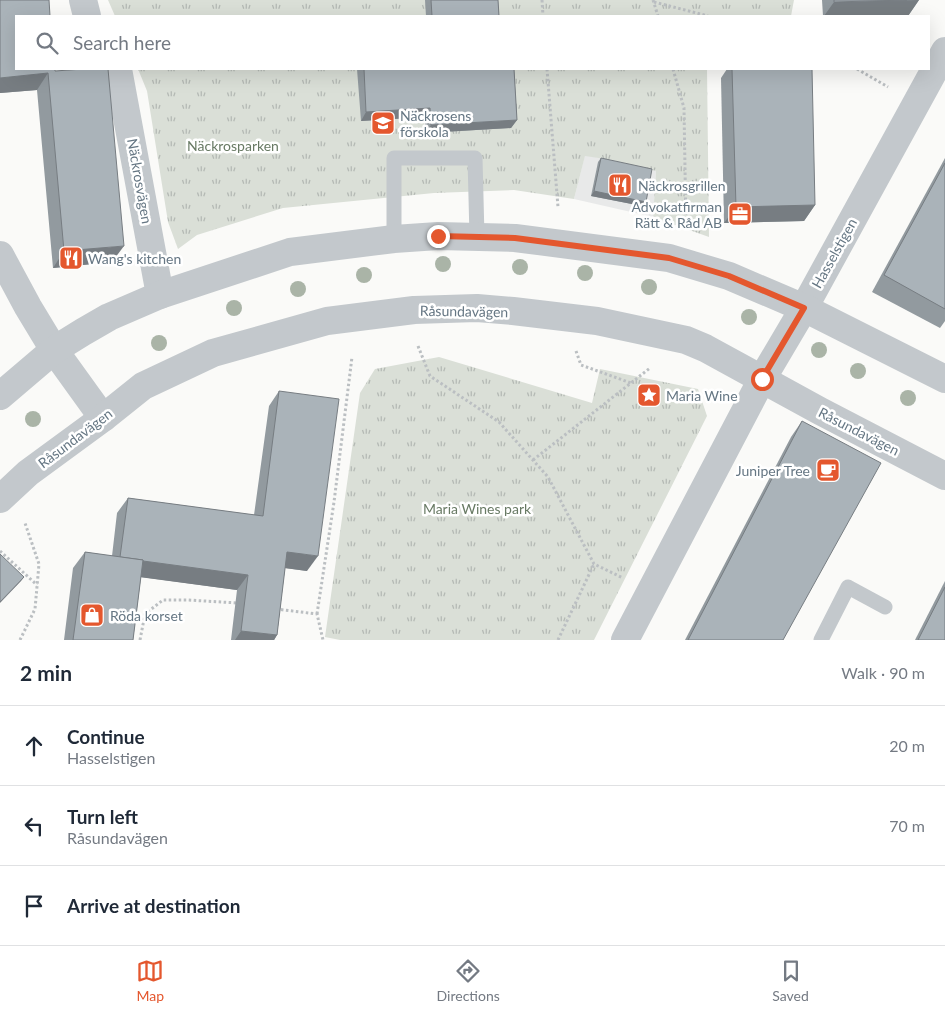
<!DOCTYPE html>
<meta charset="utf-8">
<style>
body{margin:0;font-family:Lato,sans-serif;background:#f2f2f3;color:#1f2937}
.stop{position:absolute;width:15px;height:15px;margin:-11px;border:4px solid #e4572e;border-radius:50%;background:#fff}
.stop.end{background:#e4572e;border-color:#fff;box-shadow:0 1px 5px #0008}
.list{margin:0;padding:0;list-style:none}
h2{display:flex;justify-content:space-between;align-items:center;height:65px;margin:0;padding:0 20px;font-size:21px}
h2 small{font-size:16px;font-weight:400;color:#747a83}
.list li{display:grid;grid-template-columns:32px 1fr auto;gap:15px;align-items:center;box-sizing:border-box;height:80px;padding:0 20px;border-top:1px solid #e0e1e3}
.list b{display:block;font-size:19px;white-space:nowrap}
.list p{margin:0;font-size:16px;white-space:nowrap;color:#747a83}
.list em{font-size:16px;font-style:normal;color:#747a83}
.icon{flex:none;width:28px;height:28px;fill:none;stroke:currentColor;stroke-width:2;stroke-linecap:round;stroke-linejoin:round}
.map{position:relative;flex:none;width:945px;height:640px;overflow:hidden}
.search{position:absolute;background:#fff;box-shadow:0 5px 20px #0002;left:15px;right:15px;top:15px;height:55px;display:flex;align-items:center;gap:12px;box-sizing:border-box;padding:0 18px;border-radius:0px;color:#747a83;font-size:19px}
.sheet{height:305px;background:#fff}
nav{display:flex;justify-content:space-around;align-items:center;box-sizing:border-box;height:70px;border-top:1px solid #e0e1e3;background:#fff;font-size:14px;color:#747a83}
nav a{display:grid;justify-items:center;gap:2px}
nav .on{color:#e4572e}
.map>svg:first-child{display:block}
.built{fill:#e8e9e9}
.park{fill:url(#park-tufts)}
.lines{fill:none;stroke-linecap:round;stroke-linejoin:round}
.path{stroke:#bbbfc2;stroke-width:3;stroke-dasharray:2.5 2.5;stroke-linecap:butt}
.service{stroke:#c3c8cc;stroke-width:15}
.minor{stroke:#c3c8cc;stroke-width:28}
.tertiary{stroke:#c3c8cc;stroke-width:28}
.tree{fill:#aab4a7}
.wall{fill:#929a9f}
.shaded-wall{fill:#777d82}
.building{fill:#aab3b9;stroke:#777d82}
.route{stroke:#e4572e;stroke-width:6}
.labels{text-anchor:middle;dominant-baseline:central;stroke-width:5;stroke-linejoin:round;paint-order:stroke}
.poi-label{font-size:14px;fill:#657683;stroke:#fff;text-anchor:start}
.park-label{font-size:14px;fill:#687a64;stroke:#fff}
.street-label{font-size:14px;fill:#657683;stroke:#fff}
</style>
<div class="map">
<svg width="945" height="640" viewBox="0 0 945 640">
<defs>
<pattern id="park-tufts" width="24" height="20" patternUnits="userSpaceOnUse" patternTransform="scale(1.25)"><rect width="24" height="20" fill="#dadfd7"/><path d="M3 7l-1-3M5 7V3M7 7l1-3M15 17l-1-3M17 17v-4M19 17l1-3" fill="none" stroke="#b4b9b4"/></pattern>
</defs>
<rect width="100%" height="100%" fill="#fafaf8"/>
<polygon class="built" points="585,155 612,160 656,171 653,217 574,199"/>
<g class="park">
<polygon points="108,0 794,0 791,16 115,16"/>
<polygon points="138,69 707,69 709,237 653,217 656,171 612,160 585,156 574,199 514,190 434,193 283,208 197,235 178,249 168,222 147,91"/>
<polygon points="439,357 592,403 600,369 698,389 707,416 594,640 340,640 325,637 360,393 375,369"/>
</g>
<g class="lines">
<g class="path">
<polyline points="542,0 543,16"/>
<polyline points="653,0 658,16"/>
<polyline points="654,2 708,16"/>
<polyline points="547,69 558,207"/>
<polyline points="673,69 684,108 686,229"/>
<polyline points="857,69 888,87"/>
<polyline points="418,346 430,376 499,422 548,477 594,564 623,578"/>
<polyline points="576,351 581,365 631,383"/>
<polyline points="533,460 650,368"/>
<polyline points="0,551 37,585"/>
<polyline points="276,609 317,614 323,640"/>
<polyline points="317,614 334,502 352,357"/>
<polyline points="20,640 35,609 39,564 25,523"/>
<polyline points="140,640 145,614 163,600 188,600 238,603"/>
<polyline points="558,640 594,564"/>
</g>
<g class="service">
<polyline points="394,239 394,158 475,158 477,237"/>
<polyline points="821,640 848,587 885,607"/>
</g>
<g class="minor">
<polyline points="83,0 87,16"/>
<polyline points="118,69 160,295"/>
<polyline points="0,255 28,307 54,350 103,418"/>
<polyline points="625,640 762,379 804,308 945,51"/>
</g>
<g class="tertiary">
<polyline points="0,396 54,350 83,332 109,317 160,295 290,252 394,239 438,236 515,238 669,258 729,276 804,308 945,379"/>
<polyline points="0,499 28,473 103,418 143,386 213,353 327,321 414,310 477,308 513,311 597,321 686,340 705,348 820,411 945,476"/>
</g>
</g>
<g class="tree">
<circle cx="443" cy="264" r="8"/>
<circle cx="520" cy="267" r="8"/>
<circle cx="585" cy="273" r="8"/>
<circle cx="364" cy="275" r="8"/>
<circle cx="649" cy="287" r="8"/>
<circle cx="298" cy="289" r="8"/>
<circle cx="234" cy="308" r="8"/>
<circle cx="749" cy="317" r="8"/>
<circle cx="159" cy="343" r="8"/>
<circle cx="819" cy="350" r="8"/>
<circle cx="858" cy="371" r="8"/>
<circle cx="908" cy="398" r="8"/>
<circle cx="33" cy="419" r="8"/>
</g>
<g class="wall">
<polygon points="0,0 55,71 112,262 53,268 37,90 0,93"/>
<polygon points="425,0 498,0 499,16 426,16"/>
<polygon points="822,0 919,0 908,16 823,16"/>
<polygon points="357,69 514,69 517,120 511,128 425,133 425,117 361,121"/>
<polygon points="727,69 732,69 815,205 804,221 724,223 721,78"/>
<polygon points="601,158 646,202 642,206 591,196 598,162"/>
<polygon points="945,158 945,321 940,328 872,292"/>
<polygon points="279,391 307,571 285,568 277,635 274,640 231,640 237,590 141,577 133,640 64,640 73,568 85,552 112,556 117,513 128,498 254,515 269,406"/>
<polygon points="802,421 783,640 685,640 791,437"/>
<polygon points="945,581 945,640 915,640"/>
</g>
<g class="shaded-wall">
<polygon points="919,0 908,16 824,16 834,2"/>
<polygon points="48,73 37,90 0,93 0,78"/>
<polygon points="430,108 425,117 361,121 366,112"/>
<polygon points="517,120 511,128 425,133 431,125"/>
<polygon points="594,191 646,202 642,206 591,196"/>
<polygon points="815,205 804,221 724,223 736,207"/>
<polygon points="124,246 112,262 53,268 64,251"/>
<polygon points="287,552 318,556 307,571 277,567"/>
<polygon points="120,558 248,575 237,590 109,573"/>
<polygon points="24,577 21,581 0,603 0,602"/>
<polygon points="241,631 277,635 274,640 235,640"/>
</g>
<g class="building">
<polygon points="0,0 49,0 50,16 16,16 16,69 55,69 55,71 83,69 108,69 124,246 64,251 48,73 0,78"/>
<polygon points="431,0 498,0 499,16 432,16"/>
<polygon points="834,0 907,0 834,2"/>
<polygon points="364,69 514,69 517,120 431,125 430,108 366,112"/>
<polygon points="732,69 812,69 815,205 736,207"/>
<polygon points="601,158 652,169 646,202 594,191"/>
<polygon points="945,163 945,309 884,275"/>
<polygon points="279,391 339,399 318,556 287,552 277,635 241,631 248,575 143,561 143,560 120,557 128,498 263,516"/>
<polygon points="802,421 881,463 783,640 688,640"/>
<polygon points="85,552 143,560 133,640 73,640"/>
<polygon points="0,554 24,577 0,602"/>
<polygon points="945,587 945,640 918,640"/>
</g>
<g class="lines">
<polyline class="route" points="438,236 515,238 669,258 729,276 804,308 762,379"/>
</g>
<defs>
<g id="school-square" transform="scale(1.25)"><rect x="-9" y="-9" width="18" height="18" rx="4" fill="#e4572e" stroke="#fff"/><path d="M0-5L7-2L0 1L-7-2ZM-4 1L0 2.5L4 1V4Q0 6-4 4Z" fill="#fff"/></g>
<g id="restaurant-square" transform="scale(1.25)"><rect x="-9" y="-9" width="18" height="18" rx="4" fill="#e4572e" stroke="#fff"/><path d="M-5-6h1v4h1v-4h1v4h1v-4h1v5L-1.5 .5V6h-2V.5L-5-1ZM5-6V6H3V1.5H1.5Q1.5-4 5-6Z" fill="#fff"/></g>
<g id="office-square" transform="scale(1.25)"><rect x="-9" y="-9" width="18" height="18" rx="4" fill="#e4572e" stroke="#fff"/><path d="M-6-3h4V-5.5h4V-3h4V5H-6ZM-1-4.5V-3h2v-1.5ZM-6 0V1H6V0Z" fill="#fff"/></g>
<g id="sight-square" transform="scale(1.25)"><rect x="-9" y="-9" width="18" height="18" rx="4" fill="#e4572e" stroke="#fff"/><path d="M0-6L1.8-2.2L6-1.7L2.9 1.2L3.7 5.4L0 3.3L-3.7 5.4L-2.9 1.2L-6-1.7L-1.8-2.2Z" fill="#fff"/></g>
<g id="cafe-square" transform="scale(1.25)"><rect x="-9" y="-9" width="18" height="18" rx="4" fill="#e4572e" stroke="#fff"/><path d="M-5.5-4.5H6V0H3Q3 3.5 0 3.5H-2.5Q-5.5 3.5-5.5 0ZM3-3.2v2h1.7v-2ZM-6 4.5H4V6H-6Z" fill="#fff"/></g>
<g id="shop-square" transform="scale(1.25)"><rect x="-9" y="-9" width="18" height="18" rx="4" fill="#e4572e" stroke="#fff"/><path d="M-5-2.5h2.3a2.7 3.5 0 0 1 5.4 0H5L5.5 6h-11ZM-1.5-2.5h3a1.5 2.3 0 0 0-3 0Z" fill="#fff"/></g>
</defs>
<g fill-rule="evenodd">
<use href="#school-square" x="383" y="123"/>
<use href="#restaurant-square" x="620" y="185"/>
<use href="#office-square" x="740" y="214"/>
<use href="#restaurant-square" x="71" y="258"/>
<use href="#sight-square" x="649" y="395"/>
<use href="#cafe-square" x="828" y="470"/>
<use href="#shop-square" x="92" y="615"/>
</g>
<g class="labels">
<g class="poi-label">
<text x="400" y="115">Näckrosens<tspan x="400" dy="16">förskola</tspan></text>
<text x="638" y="185">Näckrosgrillen</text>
<text x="722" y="206" text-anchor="end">Advokatfirman<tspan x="722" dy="16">Rätt &amp; Råd AB</tspan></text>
<text x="88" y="258">Wang's kitchen</text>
<text x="666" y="395">Maria Wine</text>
<text x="810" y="470" text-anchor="end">Juniper Tree</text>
<text x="110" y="615">Röda korset</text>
</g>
<g class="park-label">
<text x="233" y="145">Näckrosparken</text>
<text x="477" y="508">Maria Wines park</text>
</g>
<g class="street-label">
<text transform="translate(140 181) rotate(80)">Näckrosvägen</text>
<text transform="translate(834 253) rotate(-61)">Hasselstigen</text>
<text transform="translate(464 311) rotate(1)">Råsundavägen</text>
<text transform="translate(859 431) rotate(27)">Råsundavägen</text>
<text transform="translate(75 438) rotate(-37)">Råsundavägen</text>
</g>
</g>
</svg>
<div class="stop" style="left:762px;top:379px"></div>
<div class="stop end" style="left:438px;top:236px"></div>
<div class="search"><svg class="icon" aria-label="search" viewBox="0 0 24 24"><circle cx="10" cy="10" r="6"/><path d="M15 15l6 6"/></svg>Search here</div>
</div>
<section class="sheet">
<h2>2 min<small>Walk · 90 m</small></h2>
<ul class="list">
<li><svg class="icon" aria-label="ahead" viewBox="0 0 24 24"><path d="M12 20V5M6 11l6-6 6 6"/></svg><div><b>Continue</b><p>Hasselstigen</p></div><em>20 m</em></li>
<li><svg class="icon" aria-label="left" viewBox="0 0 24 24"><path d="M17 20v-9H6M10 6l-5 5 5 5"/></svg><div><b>Turn left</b><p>Råsundavägen</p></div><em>70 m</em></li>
<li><svg class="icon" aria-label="arrive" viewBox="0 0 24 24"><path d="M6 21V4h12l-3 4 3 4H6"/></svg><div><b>Arrive at destination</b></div></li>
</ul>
</section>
<nav>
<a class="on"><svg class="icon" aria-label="map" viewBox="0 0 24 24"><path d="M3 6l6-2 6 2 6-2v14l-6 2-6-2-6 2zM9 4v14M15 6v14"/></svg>Map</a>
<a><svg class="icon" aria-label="directions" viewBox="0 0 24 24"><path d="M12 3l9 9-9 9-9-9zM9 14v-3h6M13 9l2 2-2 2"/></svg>Directions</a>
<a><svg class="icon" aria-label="saved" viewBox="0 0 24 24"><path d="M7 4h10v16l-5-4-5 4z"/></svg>Saved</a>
</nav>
